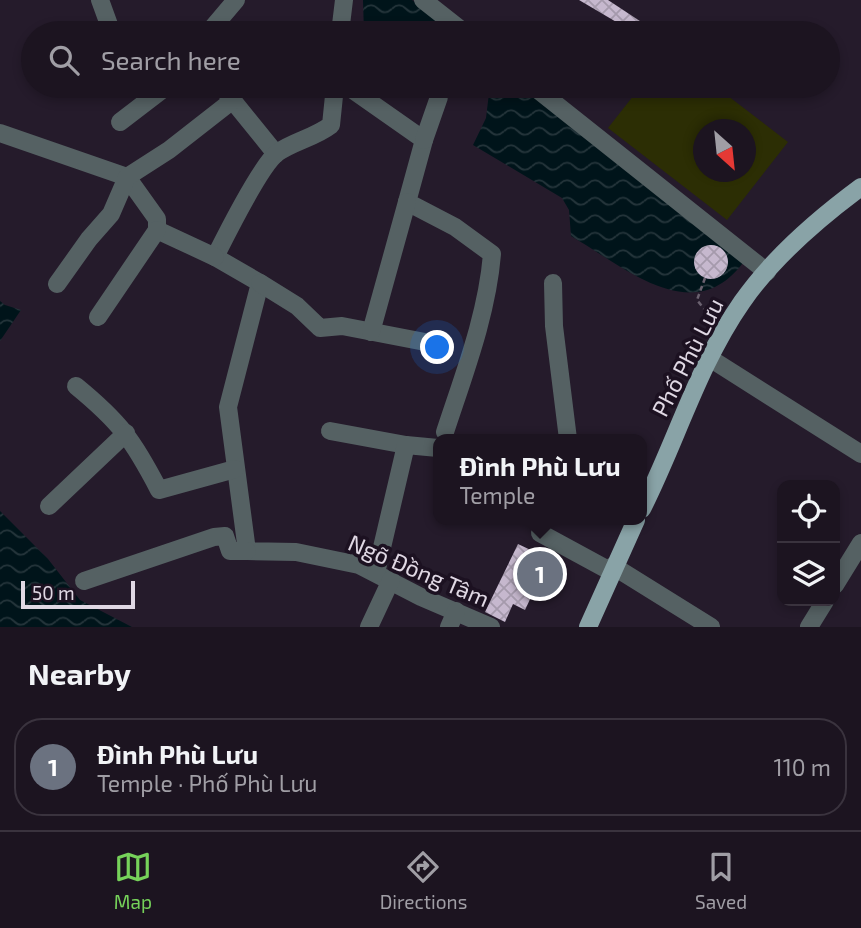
<!DOCTYPE html>
<meta charset="utf-8">
<style>
body{margin:0;font-family:"Exo 2",sans-serif;background:#29212d;color:#f1f3f6}
.controls{position:absolute;right:21px;bottom:21px;display:grid;overflow:hidden;border-radius:14px;box-shadow:0 4px 10px #0003}
.controls button{width:63px;height:63px;display:grid;place-items:center;padding:0;border:0;border-bottom:2px solid #3a333e;background:#1c1420;color:#f1f3f6;font:35px sans-serif}
.compass{position:absolute;left:693px;top:119px;width:63px;height:63px;border-radius:50%;background:#1c1420;box-shadow:0 4px 10px #0003;rotate:153deg}
.scale{position:absolute;left:21px;bottom:18px;width:114px;box-sizing:border-box;padding-left:7px;border:4px solid #e0d8e4;border-top:0;font-size:19px;line-height:24px;white-space:nowrap;color:#e0d8e4;-webkit-text-stroke:5px #1c1121;paint-order:stroke}
.you{position:absolute;left:438px;top:348px;width:24px;height:24px;margin:-18px;border:5px solid #fff;border-radius:50%;background:#1a73e8;box-shadow:0 0 0 10px #1a73e833}
.badge{display:grid;place-items:center;width:46px;height:46px;border-radius:50%;background:#76d25a;color:#fff;font-size:23px;font-weight:700}
.pin{position:absolute;translate:-50% -50%;border:4px solid #fff;box-shadow:0 2px 7px #0006}
.popup{position:absolute;left:433px;top:434px;width:214px;height:91px;box-sizing:border-box;display:grid;place-content:center;border-radius:14px;background:#1c1420;filter:drop-shadow(0 2px 5px #0005);font-size:23px;white-space:nowrap;color:#a09ea5}
.popup b{font-size:26px;color:#f1f3f6}
.popup::after{content:'';position:absolute;left:50%;top:100%;margin-left:-14px;border:14px solid transparent;border-top-color:#1c1420}
.list{margin:0;padding:0;list-style:none}
h2{display:flex;justify-content:space-between;align-items:center;height:91px;margin:0;padding:0 28px;font-size:30px}
h2 small{font-size:23px;font-weight:400;color:#a09ea5}
.list li{display:grid;grid-template-columns:46px 1fr auto;gap:21px;align-items:center;box-sizing:border-box;height:98px;margin:0 14px 14px;padding:0 14px;border:2px solid #3a333e;border-radius:28px}
.list b{display:block;font-size:26px;white-space:nowrap}
.list p{margin:0;font-size:23px;white-space:nowrap;color:#a09ea5}
.list em{font-size:23px;font-style:normal;color:#a09ea5}
.icon{flex:none;width:38px;height:38px;fill:none;stroke:currentColor;stroke-width:2;stroke-linecap:round;stroke-linejoin:round}
.map{position:relative;flex:none;width:861px;height:627px;overflow:hidden}
.search{position:absolute;background:#1c1420;box-shadow:0 4px 10px #0003;left:21px;right:21px;top:21px;height:77px;display:flex;align-items:center;gap:18px;box-sizing:border-box;padding:0 24px;border-radius:38px;color:#a09ea5;font-size:26px}
.sheet{height:203px;background:#1c1420}
nav{display:flex;justify-content:space-around;align-items:center;box-sizing:border-box;height:98px;border-top:2px solid #3a333e;background:#1c1420;font-size:19px;color:#a09ea5}
nav a{display:grid;justify-items:center;gap:4px}
nav .on{color:#76d25a}
.map>svg:first-child{display:block}
.green{fill:#2c2e04;fill-rule:evenodd}
.water{fill:url(#water-waves)}
.building{fill:url(#building-cross-hatch)}
.lines{fill:none;stroke-linecap:round;stroke-linejoin:round}
.path{stroke:#6b6270;stroke-width:2.5;stroke-dasharray:5 3.5;stroke-linecap:butt}
.minor{stroke:#556163;stroke-width:18}
.major{stroke:#89a3a7;stroke-width:18}
.labels{text-anchor:middle;dominant-baseline:central;stroke-width:7;stroke-linejoin:round;paint-order:stroke}
.street-label{font-size:23px;fill:#e0d8e4;stroke:#1c1121}
</style>
<div class="map">
<svg width="861" height="627" viewBox="0 0 861 627">
<defs>
<pattern id="water-waves" width="16" height="10" patternUnits="userSpaceOnUse" patternTransform="scale(1.75)"><rect width="16" height="10" fill="#00141a"/><path d="M0 5q4-4 8 0t8 0" fill="none" stroke="#25353b"/></pattern>
<pattern id="building-cross-hatch" width="8" height="8" patternUnits="userSpaceOnUse" patternTransform="scale(1.75)"><rect width="8" height="8" fill="#c6b8ce"/><path d="M0 0l8 8M0 8l8-8" fill="none" stroke="#a59aac"/></pattern>
</defs>
<rect width="100%" height="100%" fill="#251b2b"/>
<path class="green" d="M641,86h74l73,56 -61,78 -119,-92zM704,130h42v42h-42z"/>
<g class="water">
<polygon points="363,0 412,0 455,33 364,33"/>
<path d="M482,86h40l223,174c-50,71 -119,8 -174,-24l-2,-26 -7,-12 -89,-53 13,-27 3,-25z"/>
<polygon points="0,301 5,305 21,310 0,341"/>
<polygon points="0,511 48,559 80,600 132,627 0,627"/>
</g>
<g class="building">
<polygon points="579,0 608,0 658,33 635,33"/>
<circle cx="711" cy="262" r="17"/>
<polygon points="518,544 537,553 528,572 540,578 525,610 513,604 505,622 485,612"/>
</g>
<g class="lines">
<polyline class="path" points="705,278 697,300 712,319"/>
<g class="minor">
<polyline points="100,0 112,33"/>
<polyline points="423,0 465,33"/>
<polyline points="159,33 176,33"/>
<polyline points="208,33 236,0"/>
<polyline points="340,33 344,0"/>
<polyline points="221,86 276,154"/>
<path d="M335,86l-4,39c-17,13 -37,16 -54,28 -16,12 -52,84 -62,104l45,26 -32,124 19,144 49,1 63,13 62,32 70,30"/>
<path d="M347,86l77,54 -17,62 48,25 37,27c-5,61 -28,120 -47,178"/>
<polyline points="533,86 767,272"/>
<polyline points="120,122 167,86"/>
<polyline points="0,133 127,177 157,219 157,230 215,257"/>
<polyline points="424,140 439,97"/>
<polyline points="260,283 297,306 320,328 342,326 425,342"/>
<polyline points="553,283 554,326 568,439"/>
<polyline points="57,284 89,239 111,214 127,177 169,150 233,100"/>
<polyline points="98,317 157,230"/>
<polyline points="371,332 407,202"/>
<polyline points="711,359 861,454"/>
<path d="M76,386c44,36 57,54 83,104l76,-21"/>
<polyline points="330,431 406,445"/>
<polyline points="49,506 126,433"/>
<polyline points="540,533 610,571"/>
<polyline points="613,566 711,627"/>
<polyline points="376,573 406,445 438,448"/>
<polyline points="84,581 214,537 225,536 230,551 247,551"/>
<polyline points="835,585 861,543"/>
<polyline points="369,627 391,580"/>
<polyline points="449,627 456,611"/>
<polyline points="809,627 825,601"/>
</g>
<g class="major">
<path d="M642,509c34,-67 56,-144 100,-207 30,-43 77,-84 119,-115"/>
<polyline points="588,627 636,520"/>
</g>
</g>
<g class="labels">
<g class="street-label">
<text transform="translate(687 357) rotate(-63)">Phố Phù Lưu</text>
<text transform="translate(419 570) rotate(23)">Ngõ Đồng Tâm</text>
</g>
</g>
</svg>
<div class="controls">
<button><svg class="icon" aria-label="locate" viewBox="0 0 24 24"><circle cx="12" cy="12" r="6"/><path d="M12 2v4M12 18v4M2 12h4M18 12h4"/></svg></button>
<button><svg class="icon" aria-label="layers" viewBox="0 0 24 24"><path d="M12 4l9 5-9 5-9-5zM3 14l9 5 9-5"/></svg></button>
</div>
<svg class="compass" viewBox="-18 -18 36 36"><path d="M0-13l5 13h-10z" fill="#e53935"/><path d="M0 13l5-13h-10z" fill="#a09ea5"/></svg>
<div class="scale">50 m</div>
<div class="you"></div>
<div class="pin badge" style="left:540px;top:574px;background:#6b7280">1</div>
<div class="popup"><b>Đình Phù Lưu</b>Temple</div>
<div class="search"><svg class="icon" aria-label="search" viewBox="0 0 24 24"><circle cx="10" cy="10" r="6"/><path d="M15 15l6 6"/></svg>Search here</div>
</div>
<section class="sheet">
<h2>Nearby<small></small></h2>
<ul class="list">
<li><span class="badge" style="background:#6b7280">1</span><div><b>Đình Phù Lưu</b><p>Temple · Phố Phù Lưu</p></div><em>110 m</em></li>
</ul>
</section>
<nav>
<a class="on"><svg class="icon" aria-label="map" viewBox="0 0 24 24"><path d="M3 6l6-2 6 2 6-2v14l-6 2-6-2-6 2zM9 4v14M15 6v14"/></svg>Map</a>
<a><svg class="icon" aria-label="directions" viewBox="0 0 24 24"><path d="M12 3l9 9-9 9-9-9zM9 14v-3h6M13 9l2 2-2 2"/></svg>Directions</a>
<a><svg class="icon" aria-label="saved" viewBox="0 0 24 24"><path d="M7 4h10v16l-5-4-5 4z"/></svg>Saved</a>
</nav>
